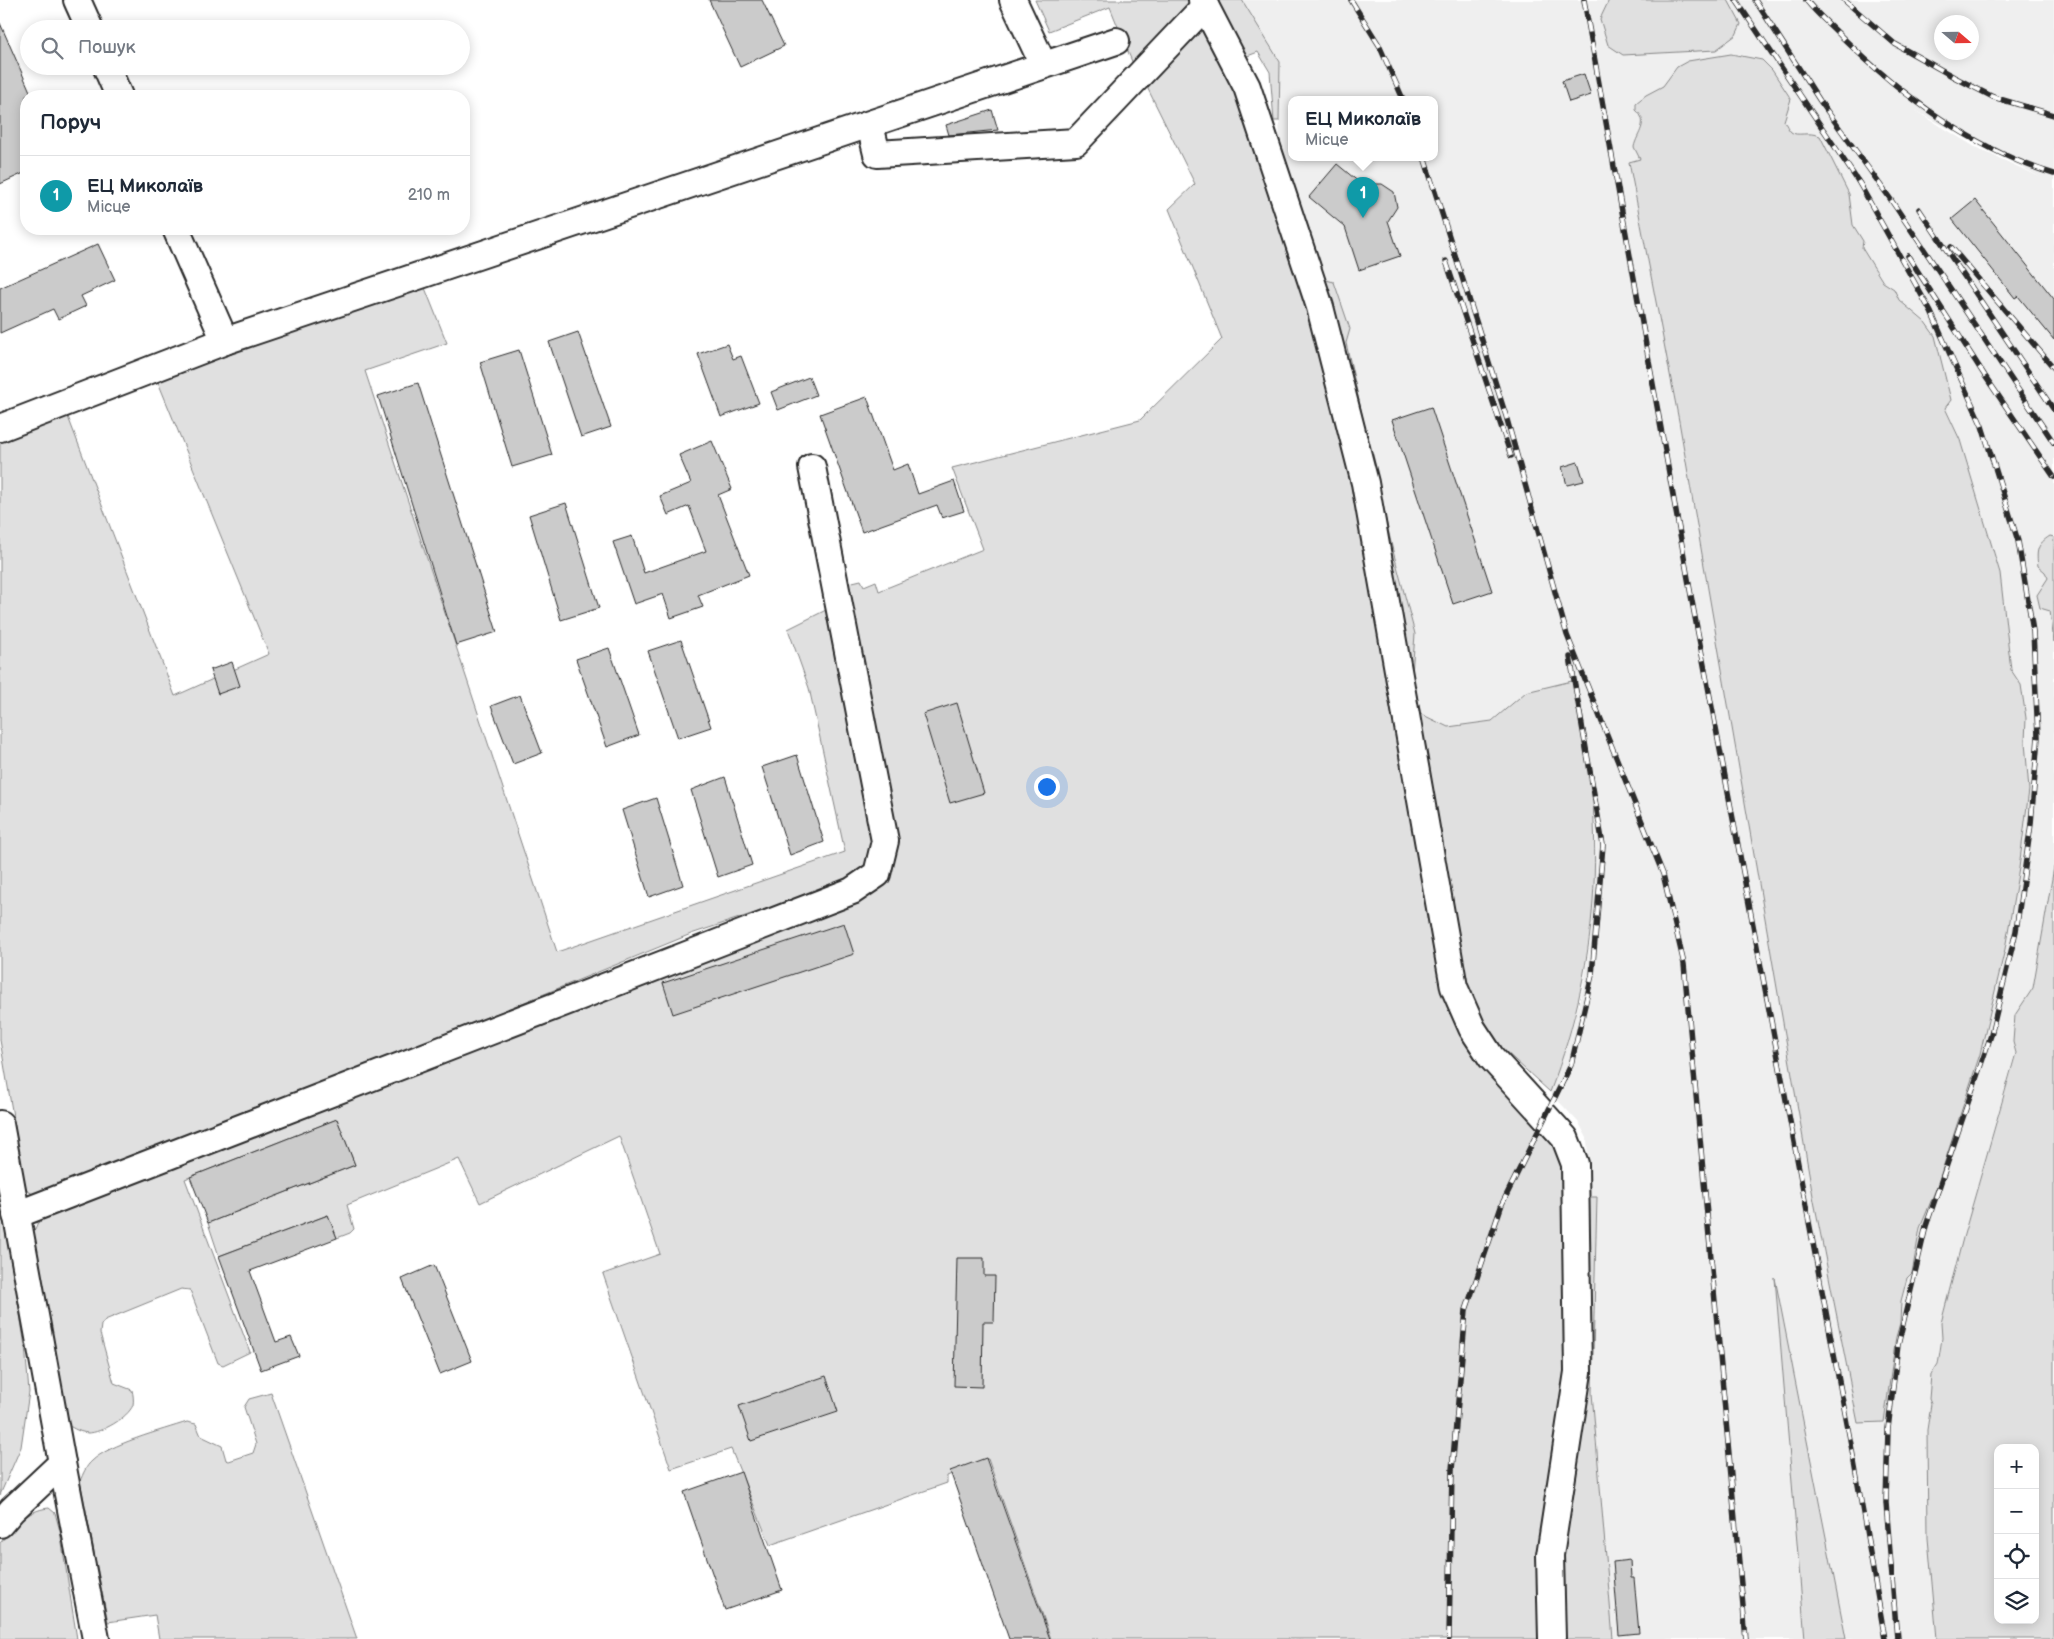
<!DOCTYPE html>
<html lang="uk">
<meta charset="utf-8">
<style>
body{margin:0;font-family:"Balsamiq Sans",sans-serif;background:#f6f6f7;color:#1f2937}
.controls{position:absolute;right:15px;bottom:15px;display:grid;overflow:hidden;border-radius:10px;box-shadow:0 2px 12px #0003}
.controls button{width:45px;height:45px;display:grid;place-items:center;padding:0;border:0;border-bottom:1px solid #e0e1e3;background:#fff;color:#1f2937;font:25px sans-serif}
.compass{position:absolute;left:1934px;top:15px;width:45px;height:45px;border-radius:50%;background:#fff;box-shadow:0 2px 12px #0003;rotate:110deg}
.you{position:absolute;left:1046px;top:786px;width:18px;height:18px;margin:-12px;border:4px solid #fff;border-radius:50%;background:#1a73e8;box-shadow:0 0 0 8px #1a73e833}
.badge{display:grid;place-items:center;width:32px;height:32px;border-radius:50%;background:#c8321e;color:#fff;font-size:16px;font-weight:700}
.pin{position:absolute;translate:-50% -41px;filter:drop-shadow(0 1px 2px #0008)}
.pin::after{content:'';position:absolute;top:26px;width:18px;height:15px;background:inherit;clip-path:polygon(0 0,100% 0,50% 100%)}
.popup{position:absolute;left:1288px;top:96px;width:150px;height:65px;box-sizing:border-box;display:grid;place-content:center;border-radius:10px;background:#fff;filter:drop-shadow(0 1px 4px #0005);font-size:16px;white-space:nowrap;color:#747a83}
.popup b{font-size:19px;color:#1f2937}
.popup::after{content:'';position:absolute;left:50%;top:100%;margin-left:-10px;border:10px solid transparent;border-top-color:#fff}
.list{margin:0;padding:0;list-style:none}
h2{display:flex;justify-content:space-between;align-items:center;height:65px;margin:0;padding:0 20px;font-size:21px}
h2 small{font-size:16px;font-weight:400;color:#747a83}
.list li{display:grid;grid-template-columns:32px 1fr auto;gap:15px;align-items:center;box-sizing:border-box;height:80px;padding:0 20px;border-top:1px solid #e0e1e3}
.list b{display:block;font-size:19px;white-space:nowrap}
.list p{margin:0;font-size:16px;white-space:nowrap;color:#747a83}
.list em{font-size:16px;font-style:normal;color:#747a83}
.icon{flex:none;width:28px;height:28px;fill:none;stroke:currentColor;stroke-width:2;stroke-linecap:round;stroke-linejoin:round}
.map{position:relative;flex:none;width:2054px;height:1639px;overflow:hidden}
.search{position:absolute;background:#fff;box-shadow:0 2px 12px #0003;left:20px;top:20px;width:450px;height:55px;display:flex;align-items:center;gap:12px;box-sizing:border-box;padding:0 18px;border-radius:28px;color:#747a83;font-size:19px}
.panel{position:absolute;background:#fff;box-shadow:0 2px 12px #0003;left:20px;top:90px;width:450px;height:145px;border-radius:20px}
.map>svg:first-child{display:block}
.built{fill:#efefef;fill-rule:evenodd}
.green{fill:#e0e0e0;stroke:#868686;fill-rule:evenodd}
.building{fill:#cbcbcb;stroke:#2b2b2b}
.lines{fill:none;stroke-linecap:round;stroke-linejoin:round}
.minor-casing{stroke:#2b2b2b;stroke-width:30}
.minor{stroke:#fff;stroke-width:26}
.rail-casing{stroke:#2b2b2b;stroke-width:5.5}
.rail{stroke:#fff;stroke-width:4;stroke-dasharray:11;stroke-linecap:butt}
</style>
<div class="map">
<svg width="2054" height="1639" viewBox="0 0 2054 1639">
<rect width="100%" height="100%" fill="#fff"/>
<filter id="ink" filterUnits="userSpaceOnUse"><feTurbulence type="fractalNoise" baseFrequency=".02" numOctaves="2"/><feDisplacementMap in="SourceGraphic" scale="10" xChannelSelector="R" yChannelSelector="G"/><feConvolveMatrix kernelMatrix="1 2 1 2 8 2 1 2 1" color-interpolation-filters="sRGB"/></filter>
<g filter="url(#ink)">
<path class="built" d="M1242,0h812v600l-5,4 5,38v225l-21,122 -70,249 -17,73 -19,119 1,108 9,101h-91l-70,-354 29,354h-192l-21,-246 5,-196h-8l-2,-59 -8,-15 -29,-31 23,-66 11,-42 6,-41 6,-96 -1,-46 -12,-90 -57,-19 -34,29 -44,6 -27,-13 -9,-40 3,-40 -23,-87 -46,-204 4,-15 -28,-49 -43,-110 1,-107zM1942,22h30v30h-30zM1292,99h142v58h-142zM1914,110l126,67 -65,-30zM1629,163l271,146 60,131 40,133 -80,655 -19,73 -18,121 -25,1 -45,-227 -134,-775z"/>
<g class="green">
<polygon points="1035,0 1192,0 1192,5 1135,69 1110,7 1049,31"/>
<polygon points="1207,0 1242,0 1280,62 1279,121 1274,121 1270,72 1258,52 1245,57"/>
<polygon points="1609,0 1728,0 1741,24 1736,35 1716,50 1623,55 1608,45 1600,19"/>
<path d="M1199,21l33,41 79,247 47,176 91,505 110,138 20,211 -36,300h-492l-63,-180 -41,17v7l-177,62 -39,-96 -60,20 -68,-195 57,-20 -41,-118 -139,67 -21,-44 -112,46 7,24 -4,4 -13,5 -9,-23 -109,41 -11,-33 147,-58 -18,-46 -152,60 65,173 -27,13 -5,-2 -28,-73 -9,-1 -76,31 -4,5 -1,8 14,50 18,7c1,4 2,10 1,15 -5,13 -32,28 -45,28 -10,-1 -17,-6 -25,-11l-33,-182 8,-18 11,-7 828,-343 -33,-288 17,-4 3,6 12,-5 3,10 104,-42 -31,-81 188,-48 82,-81 -53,-130 26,-25 -52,-105z"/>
<path d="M1731,54l31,6 10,10 19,29 -7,22c2,3 4,8 7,11 6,5 17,-1 29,4l29,58 4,31 10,16 -1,7 21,34 11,7 5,11 26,22 10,14 16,64 -6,8 15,32 40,133 11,97 10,15 5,33 -1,24 4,48 -10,78 -14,81 -25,105 -44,135 -16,39 -8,45 -5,5 -6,23 -1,22 -4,14 -12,85 -26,1 -45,-227 -134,-775 -50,-259 11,-3 -6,-12c3,-14 16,-24 2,-37v-7l10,-8 17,-9 14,-19 11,-6z"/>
<path d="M1278,137l1,32 43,110 12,3 16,47 -4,14 46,204 23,87 -3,40 9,40 27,13 44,-6 34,-29 50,-12c29,142 27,276 -26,412l-58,-53 -11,-15 -18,-39 -48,-240 -47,-262 -46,-180 -47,-128 -9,-30 2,-5z"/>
<path d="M419,283l6,5 22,55 -82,28 192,581 288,-100 -36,-164 -21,-59 38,-19 50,235 -8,20 -20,17 -157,52 -636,260c-12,2 -22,4 -30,-7l-25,-147v-624l65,-7 110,287 94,-42 -113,-277z"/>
<path d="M2050,536l4,1v105l-4,-31 -10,-3 -3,-13 11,-17 -3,-6 -7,-6c-2,-15 -1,-22 12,-30z"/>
<path d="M2054,867v772h-117l-9,-101 -1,-108 4,-26 -2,-5 2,-24 7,-11 4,-26 -1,-15 22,-85 53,-185 -3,-11 2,-27 18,-27zM1998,1448h37v172h-37z"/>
<polygon points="0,1188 25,1346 29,1392 21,1447 0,1495"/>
<polygon points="1589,1197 1597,1197 1592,1393 1613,1639 1556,1639 1550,1577 1585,1339"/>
<polygon points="1775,1278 1846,1639 1805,1639"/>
<path d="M271,1393l86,246h-198l-4,-24 -47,7 -28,-141c3,-7 6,-15 12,-20 17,-17 71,-31 95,-39l9,2 5,12 21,10 4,14 3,1 24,-8 3,-9 -12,-37 5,-8z"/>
<path d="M49,1508l6,5 5,18 17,108h-77v-96c14,-16 26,-33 49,-35z"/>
</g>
<g class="building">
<polygon points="709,0 762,0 784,46 740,67"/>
<polygon points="0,23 32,96 26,96 26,172 0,184"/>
<polygon points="1584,74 1591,95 1569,102 1562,81"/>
<polygon points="992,110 998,130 949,135 946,125"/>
<polygon points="1337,164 1366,188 1374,184 1382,184 1394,192 1397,207 1388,221 1400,256 1359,270 1345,227 1309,197"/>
<polygon points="1975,200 2054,299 2054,340 2018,296 2015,298 1952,219"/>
<polygon points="98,244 115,280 81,296 86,306 58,319 53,309 0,333 0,288"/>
<polygon points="578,332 611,427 581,437 549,342"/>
<polygon points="727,344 733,359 741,356 759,403 721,417 698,354"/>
<polygon points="519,350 552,455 512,467 480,362"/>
<polygon points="809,377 816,395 778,410 771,392"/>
<polygon points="418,383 497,632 456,645 378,396"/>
<polygon points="867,397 893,470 908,464 918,494 954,481 964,511 942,518 937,505 862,532 820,414"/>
<polygon points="1431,407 1492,591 1453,604 1392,420"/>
<polygon points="712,441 732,489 718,495 749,575 698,595 703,607 671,618 663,594 634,604 613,542 632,536 644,573 706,551 689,506 668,515 660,496 691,483 679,455"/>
<polygon points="1578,462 1584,481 1567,485 1562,467"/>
<polygon points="566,503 599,608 561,620 529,515"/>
<polygon points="681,640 711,727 678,738 648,651"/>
<polygon points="609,648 639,735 607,747 576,659"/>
<polygon points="232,662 240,686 218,694 210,670"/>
<polygon points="520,695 542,753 513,764 491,706"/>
<polygon points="957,703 984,793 950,803 923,714"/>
<polygon points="797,755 824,842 790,855 762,767"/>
<polygon points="725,777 752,865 718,877 691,790"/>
<polygon points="656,798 683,885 649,897 622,810"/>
<polygon points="844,923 854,954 673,1014 663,983"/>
<polygon points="337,1119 355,1165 208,1223 190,1177"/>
<polygon points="328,1215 337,1238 250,1271 276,1342 291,1337 299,1356 261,1370 219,1256"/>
<polygon points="957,1258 984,1258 984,1276 995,1276 994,1322 983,1322 982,1387 954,1386"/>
<polygon points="434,1265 472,1361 440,1374 402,1279"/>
<polygon points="826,1376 838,1412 751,1441 739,1406"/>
<polygon points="986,1458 1050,1639 1009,1639 950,1471"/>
<polygon points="741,1472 782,1590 725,1610 684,1492"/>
<polygon points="1630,1560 1631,1578 1634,1578 1639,1633 1619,1635 1613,1562"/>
</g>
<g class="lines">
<g class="minor-casing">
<g id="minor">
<polyline points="77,0 90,29"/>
<polyline points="1013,0 1043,64"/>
<polyline points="1202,0 1247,87 1320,307 1365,483 1454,987 1472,1028 1491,1057 1565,1138 1575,1164 1578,1372 1550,1555 1552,1639"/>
<polyline points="106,66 119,96"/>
<polyline points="870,125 877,154 1076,142 1205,6"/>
<polyline points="176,229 225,341"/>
<polyline points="0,428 225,341 1116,41"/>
<polyline points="0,1124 62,1463 12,1510 0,1524"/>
<polyline points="16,1215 852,891 877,874 885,841 812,467"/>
<polyline points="62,1463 96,1639"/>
</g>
</g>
<use href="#minor" class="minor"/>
<g class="rail-casing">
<g id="rail">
<polyline points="1351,0 1379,45 1403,99"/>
<polyline points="1584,0 1694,612 1852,1450 1885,1639"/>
<polyline points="1736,0 1862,187"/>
<polyline points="1755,0 1820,101 1889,197 2054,443"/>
<path d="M1806,0c10,13 23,24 35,36 60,59 131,113 213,138"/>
<polyline points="1844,0 1895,44 1954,77 1993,97 2054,115"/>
<polyline points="1424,157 1506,416 1567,635 1663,874 1684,964 1746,1639"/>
<polyline points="1858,181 1931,312 1982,426 2018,541 2033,631 2038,737 2031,824 2016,931 1991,1035 1926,1226 1898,1345 1888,1429 1886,1503 1897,1639"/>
<polyline points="1919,209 2054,410"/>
<polyline points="1951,247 2054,368"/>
<polyline points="1908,256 1985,376 2054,477"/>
<polyline points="1446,261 1511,456"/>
<polyline points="1449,1639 1452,1470 1466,1310 1502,1204 1571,1065 1592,975 1603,845 1570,657"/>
</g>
</g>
<use href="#rail" class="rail"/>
</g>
</g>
</svg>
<div class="controls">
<button>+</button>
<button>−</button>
<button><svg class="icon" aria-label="locate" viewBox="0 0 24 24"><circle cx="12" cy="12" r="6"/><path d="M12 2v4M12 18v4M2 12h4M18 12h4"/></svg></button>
<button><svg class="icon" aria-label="layers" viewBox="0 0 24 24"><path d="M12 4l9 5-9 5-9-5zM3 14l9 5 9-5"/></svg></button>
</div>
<svg class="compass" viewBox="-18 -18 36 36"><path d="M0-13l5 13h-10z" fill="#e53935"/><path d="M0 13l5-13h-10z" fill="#747a83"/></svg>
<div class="you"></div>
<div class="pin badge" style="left:1363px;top:218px;background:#0f9aa8">1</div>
<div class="popup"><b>ЕЦ Миколаїв</b>Місце</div>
<div class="search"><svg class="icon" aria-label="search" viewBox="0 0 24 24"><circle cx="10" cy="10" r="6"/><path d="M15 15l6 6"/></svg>Пошук</div>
<section class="panel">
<h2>Поруч<small></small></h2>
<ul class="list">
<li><span class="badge" style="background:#0f9aa8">1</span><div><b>ЕЦ Миколаїв</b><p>Місце</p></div><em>210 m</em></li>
</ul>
</section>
</div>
